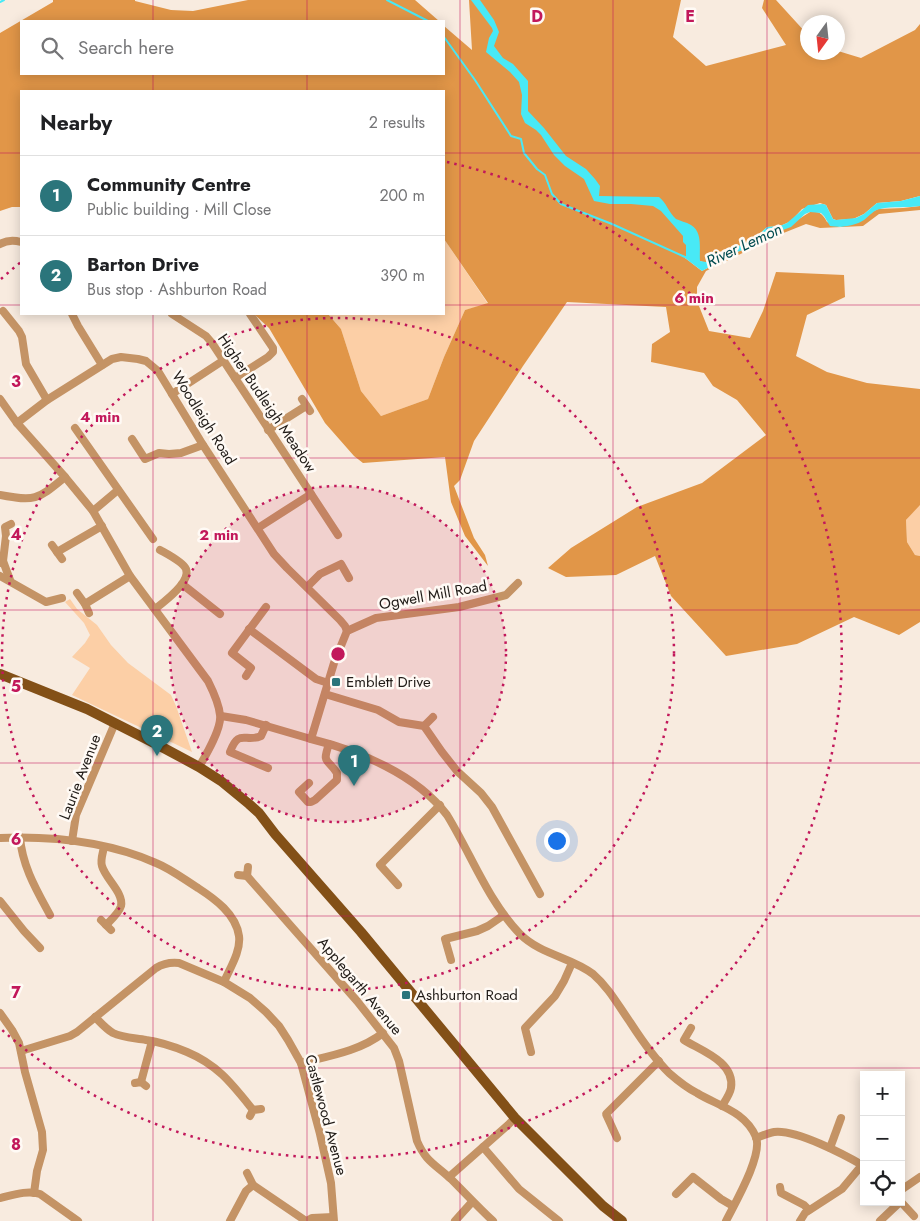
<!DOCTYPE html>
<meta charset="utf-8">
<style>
body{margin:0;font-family:Jost,sans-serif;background:#f6f6f6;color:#202124}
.controls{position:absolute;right:15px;bottom:15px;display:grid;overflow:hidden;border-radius:0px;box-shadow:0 2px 12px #0003}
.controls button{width:45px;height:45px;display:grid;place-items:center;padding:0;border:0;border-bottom:1px solid #e0e0e0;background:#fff;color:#202124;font:25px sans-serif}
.compass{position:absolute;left:800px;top:15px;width:45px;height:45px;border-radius:50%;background:#fff;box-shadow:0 2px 12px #0003;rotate:195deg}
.you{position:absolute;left:556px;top:840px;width:18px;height:18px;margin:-12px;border:4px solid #fff;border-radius:50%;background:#1a73e8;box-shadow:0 0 0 8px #1a73e833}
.badge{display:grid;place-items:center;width:32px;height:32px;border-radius:50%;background:#2b757b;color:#fff;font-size:16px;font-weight:700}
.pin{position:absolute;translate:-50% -41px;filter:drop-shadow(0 1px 2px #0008)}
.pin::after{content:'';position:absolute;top:26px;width:18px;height:15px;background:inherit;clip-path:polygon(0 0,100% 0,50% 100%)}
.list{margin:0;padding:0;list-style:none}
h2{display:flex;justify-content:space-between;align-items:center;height:65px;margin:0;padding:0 20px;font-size:21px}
h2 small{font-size:16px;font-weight:400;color:#757577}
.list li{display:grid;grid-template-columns:32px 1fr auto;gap:15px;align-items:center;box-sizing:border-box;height:80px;padding:0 20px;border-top:1px solid #e0e0e0}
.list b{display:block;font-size:19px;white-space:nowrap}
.list p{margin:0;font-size:16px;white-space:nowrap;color:#757577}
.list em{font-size:16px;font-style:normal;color:#757577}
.icon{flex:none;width:28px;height:28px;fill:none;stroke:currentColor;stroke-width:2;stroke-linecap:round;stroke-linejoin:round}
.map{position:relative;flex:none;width:920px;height:1221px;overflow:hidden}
.search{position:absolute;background:#fff;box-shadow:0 2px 12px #0003;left:20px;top:20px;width:425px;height:55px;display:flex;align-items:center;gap:12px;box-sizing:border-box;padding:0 18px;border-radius:0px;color:#757577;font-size:19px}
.panel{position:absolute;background:#fff;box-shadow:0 2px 12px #0003;left:20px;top:90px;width:425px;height:225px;border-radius:0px}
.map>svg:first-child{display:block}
.green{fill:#fccfa6}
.forest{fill:#e19648}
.water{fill:#48e9f6}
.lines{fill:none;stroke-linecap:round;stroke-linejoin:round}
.stream{stroke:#48e9f6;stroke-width:2}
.minor{stroke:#c49365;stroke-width:8}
.major{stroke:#835017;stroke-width:10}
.grid{fill:none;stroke:#c2185b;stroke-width:1;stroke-opacity:0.55}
.ring{fill:none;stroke:#c2185b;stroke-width:2.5;stroke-dasharray:2.5 5}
.poi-dot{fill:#2b757b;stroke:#fffaf5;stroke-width:2}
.labels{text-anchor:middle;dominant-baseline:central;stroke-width:5;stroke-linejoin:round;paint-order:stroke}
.street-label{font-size:15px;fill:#201b17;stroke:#fffaf5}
.poi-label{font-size:15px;fill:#201b17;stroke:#fffaf5;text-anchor:start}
.water-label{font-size:16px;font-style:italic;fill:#004b50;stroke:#fffaf5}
.grid-label{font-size:16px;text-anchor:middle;font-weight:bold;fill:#c2185b;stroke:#fffaf5;stroke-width:5;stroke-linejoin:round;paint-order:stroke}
.centre{fill:#c2185b;stroke:#fffaf5;stroke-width:2.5}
.ring-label{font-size:15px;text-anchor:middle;font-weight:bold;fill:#c2185b;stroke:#fffaf5;stroke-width:5;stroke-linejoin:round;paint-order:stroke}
</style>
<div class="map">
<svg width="920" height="1221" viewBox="0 0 920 1221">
<rect width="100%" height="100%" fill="#f8ebdf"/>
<g class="green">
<polygon points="444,239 488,304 465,310 444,357 428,399 381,416 361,391 341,329 328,314 444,314"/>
<polygon points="919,505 920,505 920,556 915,555 907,542 906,520"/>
<polygon points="70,599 77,609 97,625 111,645 128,663 171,695 176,706 192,752 72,695 90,668 72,657 85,643 90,635 84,623 65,602"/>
</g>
<path class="forest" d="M53,0h82v1l36,9 22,1 55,-11h167l24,21h-418v53h423v-48l28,24 -3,-50h212l-8,37 33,29 80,-21 -24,-37 2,-8h12l31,34 1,18h30v-1l23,7 54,-28 5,-6v172l-19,5 -24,2 -13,11 -11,5 -17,1 -3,-1 -7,-14 -6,-2 -18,6 -11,12 -4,2 -7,3 -13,1 -15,14 -24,9 -22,12h-3l-17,-6 -1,2c6,4 11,9 17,13l35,-19 20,-7 11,-11 12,-3 30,-19c9,-1 13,2 17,10l13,5 38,-18 25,-1 17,-2v4l-41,4 -16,12 -43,2 -14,-4 -25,10 -75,37 -9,16v14l12,30 41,7 13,-27 13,-39 68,3 1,22 -38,18 -11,41 31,16 40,11 53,6v116l-14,15 1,22 8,13 5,1v66l-21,13 -45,-18 -57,27 -71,12 -55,-60 -16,-40 -39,19 -50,2 -18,-9 23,-20 66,-41 65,-24 64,-48 -29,-35 -24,-14 -9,-13 -53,-11 1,-18 18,-12 -4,-25 -99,-5 -44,64 -49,75 -14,39 -6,6 20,52 11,17 3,11 -23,-30 -14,-34 -6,-45 -82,6 -9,-7 -29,-33 -56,-95 -15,-14h74l13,15 20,62 20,25 47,-17 16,-42 21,-47 23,-7 -44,-64v-148h-423v116h-9l-12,4v-178l53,-31z"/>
<path class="water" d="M471,0h9l14,20 5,12 -5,14 9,12 10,6 15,17v30l16,17 22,28 20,13 9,10 5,7 -1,10 60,1c7,5 10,16 17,22 4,2 10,3 15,6 12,7 8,24 9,36l6,1 22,-12 24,-9 15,-14 13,-1 7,-3 21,-18 15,-1 3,1 7,14 3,1 20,-2 8,-4 13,-11 24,-2 19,-5v10c-13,2 -27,0 -40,3 -6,1 -11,7 -16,11 -9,6 -23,8 -34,6l-6,-10 -3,-3 -11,-1 -5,2 -14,13 -11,4 -12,3 -11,11 -20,7 -35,19 -17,-13 1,-2v-11l-3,-3v-6l-22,-25 -8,-5 -22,-2h-21l-16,-3 -10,-22 -19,-13 -11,-11 -13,-20 -5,-5 -11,-7 -4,-9 1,-19 -3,-13 -9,-10 -24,-20 3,-14 4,-7 -1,-3z"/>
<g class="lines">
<g class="stream">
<polyline points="387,0 428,21"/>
<polyline points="0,2 4,0"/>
<polyline points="444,37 475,80 511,136 521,139 524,153 537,169 545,175 552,194 561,204 612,224 685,257"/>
</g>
<g class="minor">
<path d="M0,244c7,-4 14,-4 21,-2"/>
<polyline points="3,311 19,331 22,337 26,364 47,400"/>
<polyline points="72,314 78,326 102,365"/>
<polyline points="172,314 206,336 212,343 338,535"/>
<polyline points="235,378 268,357 273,352 273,348 250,314"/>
<polyline points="172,394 224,360"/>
<path d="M0,399l17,24 48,54 28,34 37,65 78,105c5,10 11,22 12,34 2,13 -14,40 -21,52"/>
<polyline points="302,399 310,411"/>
<polyline points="17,423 47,400 112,359 121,357 138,359 146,361 158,371 203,445 274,554 287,568 340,620 345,626 347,631"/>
<polyline points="75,428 153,539"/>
<polyline points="268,430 306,406"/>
<polyline points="132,439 145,459 159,453 169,454 181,453 203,445"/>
<path d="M0,495c36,7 38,4 65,-18"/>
<polyline points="93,511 118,490"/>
<polyline points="258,528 311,494"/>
<polyline points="52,545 62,559"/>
<polyline points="57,552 102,526"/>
<polyline points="3,561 10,580"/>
<polyline points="0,563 3,561 6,536 5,527 11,524"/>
<polyline points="0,576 46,602 62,598"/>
<polyline points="182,584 220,614"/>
<polyline points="307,587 320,574 341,564 349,578"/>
<polyline points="77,593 85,604 89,613"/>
<polyline points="85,604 130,576"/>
<path d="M155,609c9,-7 36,-27 31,-40 -3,-7 -19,-15 -26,-19"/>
<polyline points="249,629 316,679 328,683"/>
<polyline points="246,676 251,668 232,653 266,607"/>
<polyline points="325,694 378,710 399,722 424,726 442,752 457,771 481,793 492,807 540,894"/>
<polyline points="221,716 246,720 311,739 334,663 347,631 376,618 459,607 506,595 518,583"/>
<path d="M266,725l-5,11c-16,7 -22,-8 -31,16l38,16"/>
<polyline points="424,726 433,717"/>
<path d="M311,739c48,12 105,35 136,76 24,39 41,86 73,119 21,21 51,23 73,40 16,14 25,31 37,48 11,17 24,36 39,51 8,7 18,15 28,20 21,13 48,18 59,44 7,18 -21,66 -30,84"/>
<path d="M309,783l-10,9 9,10h3l4,-2 22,-20v-7c-10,-15 -15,-9 -8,-29"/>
<path d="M20,837c2,29 17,54 30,78"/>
<path d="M0,838c52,-2 108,4 156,25 15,6 29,17 42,25 17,11 38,26 41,48 2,15 -9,32 -15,46"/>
<polyline points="72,841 76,815 115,723"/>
<path d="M104,847c-1,6 -4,13 -2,19 3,12 22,27 19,40 -2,7 -10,14 -15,19"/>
<polyline points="238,875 247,876 248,867"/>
<path d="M247,876l110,125 37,47 5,13 18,80c9,21 18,23 34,38 14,14 27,28 42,42"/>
<polyline points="398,885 380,865 440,805"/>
<polyline points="0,901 24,931 40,948"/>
<polyline points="101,920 111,930"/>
<polyline points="451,960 445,939 477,931 488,926 504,915"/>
<polyline points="0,1013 12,1030 19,1043 25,1072 42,1132 43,1150 37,1171 34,1193"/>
<path d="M95,1017c6,6 11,12 18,16 10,5 23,5 33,7 14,2 29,7 41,12 31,13 45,32 66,58"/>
<path d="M691,1028l-7,12c18,11 51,22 47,48 -1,6 -6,13 -9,18"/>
<path d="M21,1051l49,-15 7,-4 79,-64c8,-5 14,-6 23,-5l45,19 26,16 16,14 13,14 9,14 13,23 19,71 11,49 3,38"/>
<polyline points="531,1052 525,1028 555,996 564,981 572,963"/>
<path d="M301,1063c28,-7 59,-12 82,-30"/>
<polyline points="141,1082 152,1041"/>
<polyline points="135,1083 141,1082 146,1086"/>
<polyline points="250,1116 253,1110 261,1109"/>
<polyline points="617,1138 606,1114 659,1061"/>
<path d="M756,1138c6,-2 12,-5 18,-6 22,-3 71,23 90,34"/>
<polyline points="483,1147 519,1189 559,1221"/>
<polyline points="830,1148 841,1118"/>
<polyline points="247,1173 253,1185"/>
<polyline points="449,1177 508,1125 515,1118"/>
<polyline points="780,1187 781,1193 804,1205 809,1210"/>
<polyline points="901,1190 920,1177"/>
<polyline points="676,1194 693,1177 721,1199 733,1206"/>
<path d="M0,1198c13,-3 27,-8 40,-4l38,27"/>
<polyline points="901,1202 914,1216"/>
<polyline points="230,1221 246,1191 253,1185 306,1221"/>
<polyline points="307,1221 312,1218 333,1217"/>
<polyline points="455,1221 472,1202"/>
<polyline points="800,1221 805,1213 842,1189 862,1165"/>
<polyline points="880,1221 900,1202"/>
</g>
<polyline class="major" points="0,674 87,709 160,746 199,767 221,781 249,804 259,813 275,834 361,932 515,1118 603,1206 622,1221"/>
</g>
<path class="grid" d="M153,0v21M307,0v21M460,0v1221M613,0v1221M767,0v1221M153,74v17M307,74v17M0,153h21M444,153h476M0,305h21M444,305h476M153,314v907M307,314v907M0,458h920M0,610h920M0,763h920M0,916h920M0,1068h920"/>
<circle cx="338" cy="654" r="168" fill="#c2185b" fill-opacity=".12"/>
<g class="ring">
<circle cx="338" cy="654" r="168"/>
<circle cx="338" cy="654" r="336"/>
<path d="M1 279A504 504 0 0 1 21 262M447 162A504 504 0 1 1 1 1029"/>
</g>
<g class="poi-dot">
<rect x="331" y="677" width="10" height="10" rx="2.5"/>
<rect x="401" y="990" width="10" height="10" rx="2.5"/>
</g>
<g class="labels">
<g class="street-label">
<text transform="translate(267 403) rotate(56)">Higher Budleigh Meadow</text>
<text transform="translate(204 418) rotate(58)">Woodleigh Road</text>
<text transform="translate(433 595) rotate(-10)">Ogwell Mill Road</text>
<text transform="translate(80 777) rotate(-69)">Laurie Avenue</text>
<text transform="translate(360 986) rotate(50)">Applegarth Avenue</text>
<text transform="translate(326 1115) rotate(75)">Castlewood Avenue</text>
</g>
<g class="poi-label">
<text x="346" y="682">Emblett Drive</text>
<text x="416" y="995">Ashburton Road</text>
</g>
<g class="water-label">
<text transform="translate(744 245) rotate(-25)">River Lemon</text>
</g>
</g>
<g class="grid-label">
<text x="537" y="22">D</text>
<text x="690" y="22">E</text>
<text x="16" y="387">3</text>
<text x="16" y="540">4</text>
<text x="16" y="692">5</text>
<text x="16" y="845">6</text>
<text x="16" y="998">7</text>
<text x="16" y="1150">8</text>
</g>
<circle cx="338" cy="654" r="8" class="centre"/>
<g class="ring-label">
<text x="694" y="303">6 min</text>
<text x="100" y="422">4 min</text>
<text x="219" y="540">2 min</text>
</g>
</svg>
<div class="controls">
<button>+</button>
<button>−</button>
<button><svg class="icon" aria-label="locate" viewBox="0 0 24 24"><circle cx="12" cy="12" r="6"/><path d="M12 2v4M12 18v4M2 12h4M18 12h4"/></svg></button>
</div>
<svg class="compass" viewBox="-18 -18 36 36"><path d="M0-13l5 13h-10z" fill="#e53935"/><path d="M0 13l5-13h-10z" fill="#757577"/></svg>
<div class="you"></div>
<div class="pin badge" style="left:354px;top:786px">1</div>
<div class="pin badge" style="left:157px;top:756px">2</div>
<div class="search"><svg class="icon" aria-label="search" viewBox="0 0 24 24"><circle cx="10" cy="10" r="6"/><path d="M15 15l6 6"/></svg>Search here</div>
<section class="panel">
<h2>Nearby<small>2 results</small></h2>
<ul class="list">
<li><span class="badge">1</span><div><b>Community Centre</b><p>Public building · Mill Close</p></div><em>200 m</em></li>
<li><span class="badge">2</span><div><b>Barton Drive</b><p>Bus stop · Ashburton Road</p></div><em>390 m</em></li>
</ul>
</section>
</div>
